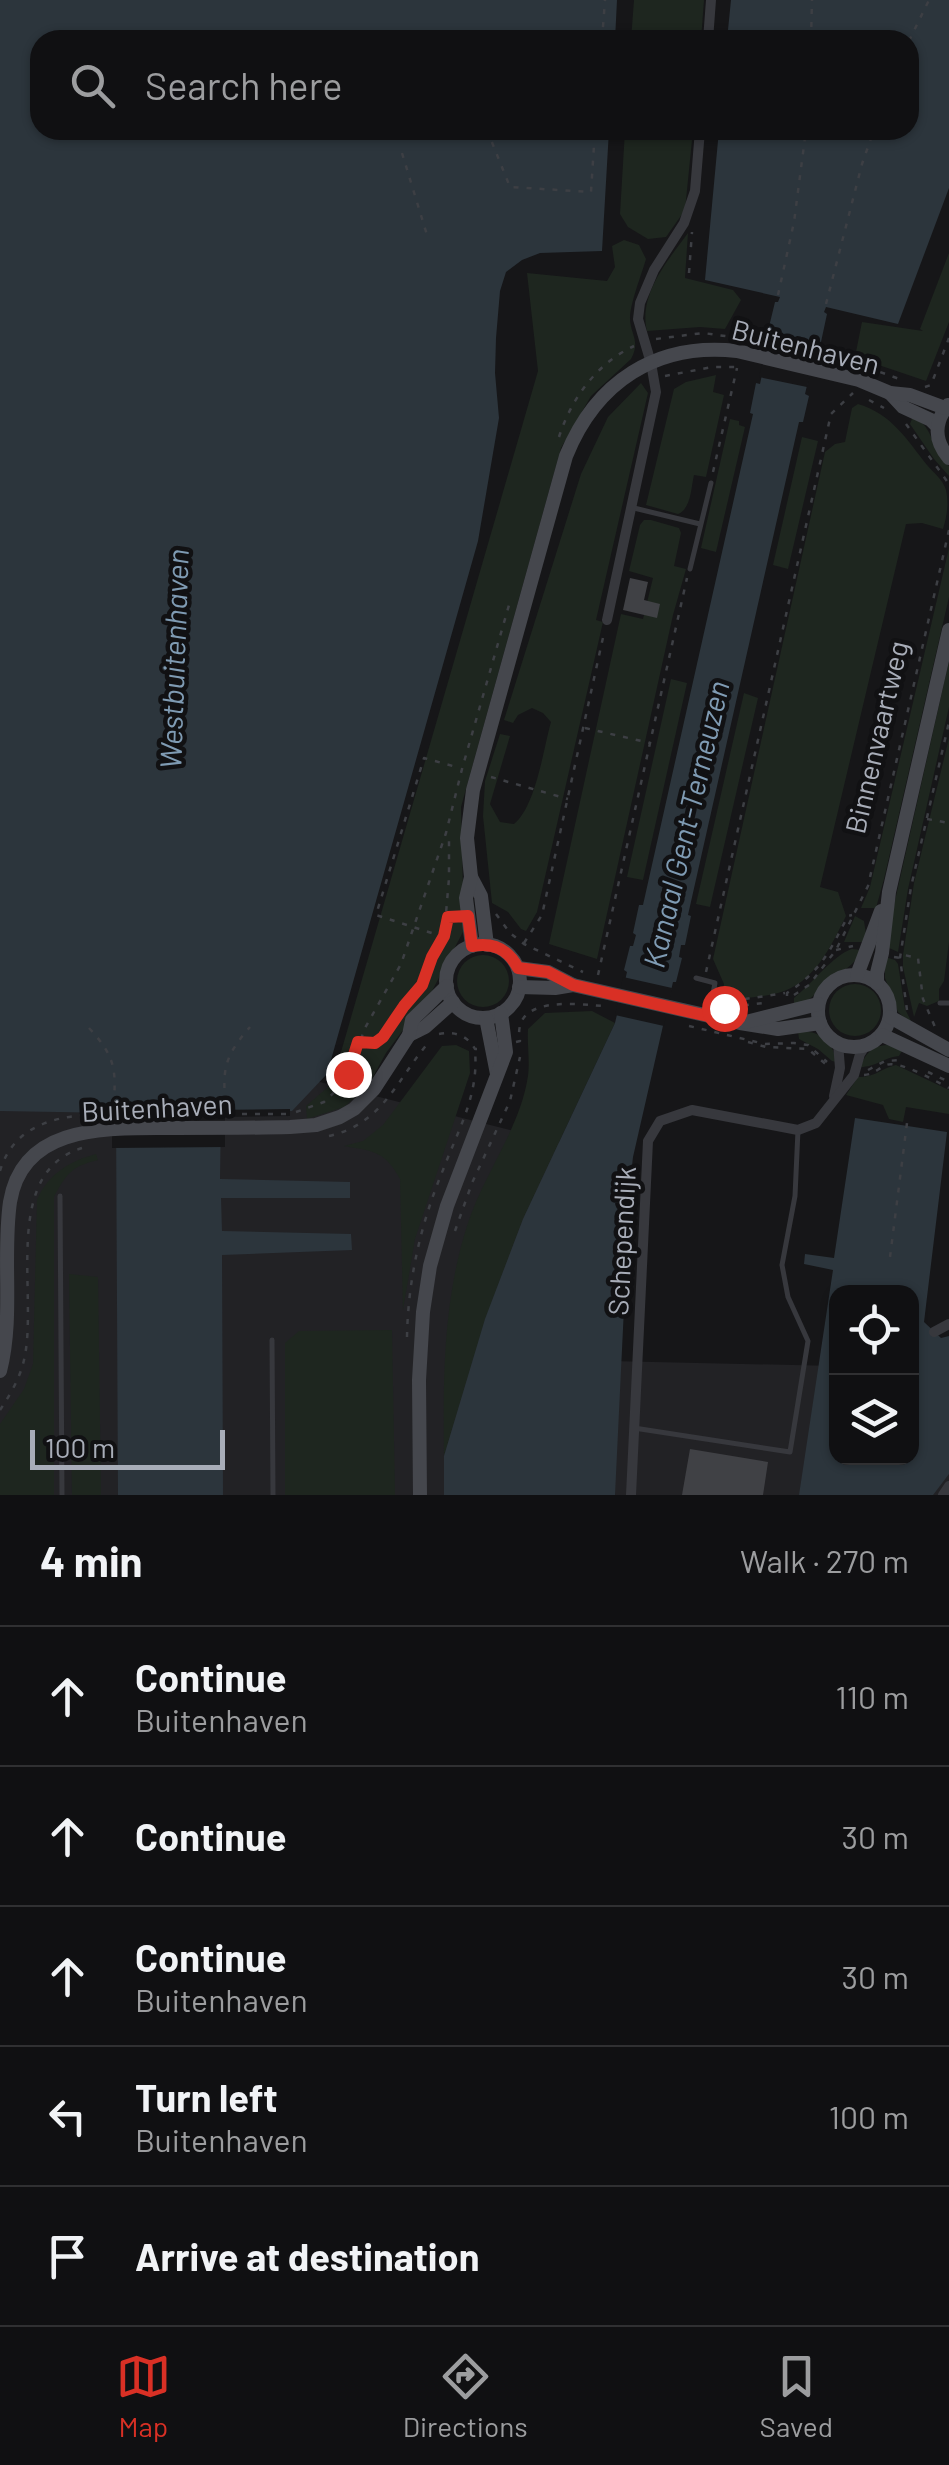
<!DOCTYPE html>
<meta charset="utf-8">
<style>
body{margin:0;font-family:Barlow,sans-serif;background:#1e1e20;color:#f1f3f6}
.controls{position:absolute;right:30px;bottom:30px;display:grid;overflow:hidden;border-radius:20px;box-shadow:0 2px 8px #0004}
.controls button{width:90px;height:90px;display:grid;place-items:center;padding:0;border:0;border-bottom:2px solid #303032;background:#101012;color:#f1f3f6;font:50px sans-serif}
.scale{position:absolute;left:30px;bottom:25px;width:195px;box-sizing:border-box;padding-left:10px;border:5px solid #a8adb8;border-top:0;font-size:28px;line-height:35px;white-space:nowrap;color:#a8adb8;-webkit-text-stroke:8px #111113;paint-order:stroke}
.stop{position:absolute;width:30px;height:30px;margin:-22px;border:8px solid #d93025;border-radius:50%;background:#fff}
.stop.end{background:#d93025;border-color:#fff;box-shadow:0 2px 10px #0008}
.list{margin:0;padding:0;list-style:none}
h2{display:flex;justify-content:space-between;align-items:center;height:130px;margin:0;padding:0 40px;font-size:42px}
h2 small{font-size:32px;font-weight:400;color:#9c9d9f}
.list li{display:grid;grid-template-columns:65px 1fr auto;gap:30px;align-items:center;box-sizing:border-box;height:140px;padding:0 40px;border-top:2px solid #303032}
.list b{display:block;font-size:38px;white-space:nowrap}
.list p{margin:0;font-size:32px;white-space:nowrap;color:#9c9d9f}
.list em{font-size:32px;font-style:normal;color:#9c9d9f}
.icon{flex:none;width:55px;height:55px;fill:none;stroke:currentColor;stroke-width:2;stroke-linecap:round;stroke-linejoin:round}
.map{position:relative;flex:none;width:949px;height:1495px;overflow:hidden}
.search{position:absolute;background:#101012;box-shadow:0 2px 8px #0004;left:30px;right:30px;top:30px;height:110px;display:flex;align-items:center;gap:25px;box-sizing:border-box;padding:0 35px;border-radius:30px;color:#9c9d9f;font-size:38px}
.sheet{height:830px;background:#101012}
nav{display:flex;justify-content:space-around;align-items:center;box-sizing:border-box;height:140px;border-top:2px solid #303032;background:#101012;font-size:28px;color:#9c9d9f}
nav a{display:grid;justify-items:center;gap:5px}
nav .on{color:#d93025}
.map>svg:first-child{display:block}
.built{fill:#222225}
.green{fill:#1e261f}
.water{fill:#2c353c;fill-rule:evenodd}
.pier{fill:#161618}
.building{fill:#404145}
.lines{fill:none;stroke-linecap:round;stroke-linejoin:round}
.path{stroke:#3d3f44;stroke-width:2.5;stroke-dasharray:5 8;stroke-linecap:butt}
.lane{stroke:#37383d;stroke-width:5}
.street{stroke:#37383d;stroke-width:10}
.secondary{stroke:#45474d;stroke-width:14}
.path-bridge{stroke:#3d3f44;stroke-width:2.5;stroke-dasharray:5 8;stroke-linecap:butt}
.route{stroke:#d93025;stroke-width:12}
.labels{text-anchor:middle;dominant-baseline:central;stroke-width:9;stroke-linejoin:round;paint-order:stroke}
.street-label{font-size:28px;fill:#a8adb8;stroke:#111113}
.water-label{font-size:30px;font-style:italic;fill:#7f9bb3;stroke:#111113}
</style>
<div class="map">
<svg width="949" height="1495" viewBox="0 0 949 1495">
<rect width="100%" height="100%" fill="#161618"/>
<polygon class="built" points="300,1077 613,1156 566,1360 836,1366 836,1458 912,1458 949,1368 949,1495 0,1495 0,1091"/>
<g class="green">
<polygon points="634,0 704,0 701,40 631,40"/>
<polygon points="625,130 693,130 685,210 666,237 648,239 628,227 620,214"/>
<path d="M688,233l-3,45 48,12 8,10 -16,29 -25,-2 -53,4c-9,-36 21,-71 41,-98z"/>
<path d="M624,240l15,5 7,14c-4,14 -16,45 -16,59 0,16 11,23 1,41l-40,37 -30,52 -100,359 3,123 -32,61 -46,62 -17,31 -25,23 -37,12 -1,-13 29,-25 6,-29 197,-681 -11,-98 80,8 8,-14 -3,-21z"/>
<polygon points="949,253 949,322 926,381 855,357 862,322 923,331 920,329"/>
<path d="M716,375l-3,17 11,3 -18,82 -12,-2c-3,13 -3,34 -16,39l-32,-9 28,-116 12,-7z"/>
<path d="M641,383l7,10 -52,227 7,2 -66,290 -11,19 -5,-2 -13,-17 -16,-9 -9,-87 2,-35 15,-47 10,2 -20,68 10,18 14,2c22,-18 29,-74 37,-102l-8,-9 -11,-5 -14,7 -5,8 -9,-3 77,-246 27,-57z"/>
<path d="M858,404c34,10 49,36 69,61 7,8 16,15 19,25 3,13 1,26 -3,39l-21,-6 -16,1 -86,363 18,5 8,24c-15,30 -32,68 -68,77 -18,5 -39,5 -57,7l3,-16 -11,-25 112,-507 10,-8 10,-2 7,-34z"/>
<path d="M913,416c23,13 17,34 36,50v10l-15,-17 -24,-35z"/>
<polygon points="730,419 739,421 739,425 745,427 716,552 701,548"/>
<polygon points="802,437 818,441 788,569 773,565"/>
<polygon points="644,520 651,520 679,528 681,533 674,566 686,569 673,615 597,959 549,944 621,614 643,619 653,578 629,571 640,525"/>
<polygon points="949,548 949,597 884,879 876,908 861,908 870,887"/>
<polygon points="949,661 949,707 908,889 898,952 889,948 892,914"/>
<polygon points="671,679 687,683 643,880 627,877"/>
<polygon points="744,693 758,698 710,907 696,904"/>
<polygon points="949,738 949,942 944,981 939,989 939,1001 927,1006 919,1003 914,1017 903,967 903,955 914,883"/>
<polygon points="855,916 864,921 866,934 863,942 844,942"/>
<path d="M852,949l9,1c-9,22 -21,18 -35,32 -15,15 -11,16 -32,25v-9c17,-13 40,-44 58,-49z"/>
<circle cx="483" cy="981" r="26"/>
<polygon points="885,957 895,960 898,964 905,1009 913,1025 898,1012 885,978"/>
<circle cx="855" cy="1010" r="26"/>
<path d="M592,1011l23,12 -92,196 -38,101 -41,136c-1,-77 -1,-155 23,-230 16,-51 53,-97 61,-150 2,-15 -1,-31 0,-47l17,-16z"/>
<path d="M798,1031c21,0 35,8 38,31l-4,-1 -14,-12 -19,-10z"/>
<path d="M456,1045l13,6 1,22 -55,166 -12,71 -3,-131c-15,-28 -27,-28 -56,-33l19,-5 20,-16 59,-79z"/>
<path d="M887,1045l16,4 -4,7c-17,2 -22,11 -39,11 6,-13 11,-21 27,-22z"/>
<path d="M896,1065l53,25v24l-43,-7 -3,15 -14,-3 -6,-14 -37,-10 12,-18c18,0 22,-8 38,-12z"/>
<path d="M96,1154l2,6c-26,6 -32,14 -44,37v298h-54v-71l24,-35 9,-25 4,-164c11,-26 33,-39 59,-46z"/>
<polygon points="69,1274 98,1277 101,1495 72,1495"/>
<polygon points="392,1330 395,1495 285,1495 285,1343 299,1331"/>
</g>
<g class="water">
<polygon points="0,0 617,0 615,40 40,40 40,130 609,130 602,251 540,253 522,260 506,272 500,291 496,338 495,373 499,418 478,541 327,1074 292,1111 221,1112 220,1179 350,1182 350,1198 221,1198 222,1231 351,1234 352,1250 222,1255 223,1495 118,1495 116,1113 0,1111"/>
<polygon points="731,0 949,0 949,188 898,324 826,307 824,312 827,314 821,342 817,343 805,394 809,396 803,422 799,422 688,915 691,916 685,945 681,945 679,957 682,958 676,982 673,982 633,1157 630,1183 615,1495 444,1495 444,1456 485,1319 523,1219 615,1023 627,972 624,970 630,946 633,946 636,935 633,933 639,905 643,905 753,414 750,413 756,383 760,384 771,332 768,331 775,302 778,302 780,297 705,280 719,130 909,130 909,40 727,40"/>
<path d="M855,1118l92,14 -23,190 17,16 8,-2v138l-16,21h-134l34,-225 -29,-6 1,-10 29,4zM836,1292h76v166h-76z"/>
</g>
<g class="pier">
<polygon points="768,339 816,350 807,387 759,377"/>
<polygon points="623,977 672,988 664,1026 615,1015"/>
<polygon points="290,1109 290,1116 225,1117 225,1147 112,1148 112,1111"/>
</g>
<g class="building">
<polygon points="630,578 648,582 644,600 660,604 657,618 623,610"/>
<polygon points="690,1449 768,1462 763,1495 682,1495"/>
</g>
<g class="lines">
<g class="path">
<polyline points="602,40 605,0"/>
<polyline points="811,40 812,0"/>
<polyline points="909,41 929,0"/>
<polyline points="487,130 510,187 591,192 595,130"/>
<polyline points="402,153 427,235"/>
<polyline points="689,273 692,232"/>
<polyline points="778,295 794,222 806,130"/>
<polyline points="826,304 862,164 874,130"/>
<polyline points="656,339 703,333 732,337"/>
<polyline points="843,361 861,365 902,380"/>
<polyline points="665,376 712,367 740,367"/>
<polyline points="925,387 931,385 949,338"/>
<polyline points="869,400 884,408"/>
<polyline points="906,424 949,484"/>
<path d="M559,437c12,-38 38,-74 75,-91"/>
<polyline points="713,472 737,368"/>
<polyline points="585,728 650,743"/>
<polyline points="491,777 568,799"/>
<polyline points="927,819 949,823"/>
<polyline points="496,914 510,933 524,944 583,972"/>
<polyline points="444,937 376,915 424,758 460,768"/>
<polyline points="524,943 542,915 604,633"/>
<polyline points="836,950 853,946"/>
<polyline points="894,957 900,958 904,955 918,958 923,999 935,1027"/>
<polyline points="706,972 831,414 853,393"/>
<polyline points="598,975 687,578"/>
<polyline points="794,995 809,985 836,950 868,886 949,530"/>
<path d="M787,996v-3c35,-23 42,-41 61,-77l4,-1"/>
<polyline points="719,1003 785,993"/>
<polyline points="731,1007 763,1003"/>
<polyline points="907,1010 900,958 911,887 949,722"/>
<polyline points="689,1026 765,1044 794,1043 808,1045 827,1062"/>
<path d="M89,1028c29,31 27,45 24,85"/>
<path d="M439,1034c15,-3 28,1 36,15h4"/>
<polyline points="360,1042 375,1043 383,1037 404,1006 422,985 433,957 444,937 449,878 449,834"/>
<path d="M516,1042l4,-1c-9,-46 56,-37 83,-35"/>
<polyline points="748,1042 766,1047 808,1049 828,1066"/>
<polyline points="868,1070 885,1061 903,1060"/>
<polyline points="928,1072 949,1082"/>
<path d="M864,1075c11,-1 13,-6 22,-10 14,-5 49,16 63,23"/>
<polyline points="296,1112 324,1102 342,1085 348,1074 365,1028 401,964 446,833 462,769 511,598"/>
<path d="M226,1114c-3,-42 -5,-54 24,-87"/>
<path d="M329,1136c54,-12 68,-57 100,-94"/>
<path d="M0,1171c15,-51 66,-57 112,-57"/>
<polyline points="455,1231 472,1183 510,1101 520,1057"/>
<polyline points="890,1257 907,1123"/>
<path d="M407,1337c1,-58 14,-114 36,-167 15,-40 36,-75 32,-119"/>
<path d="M0,1410c10,-15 20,-32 24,-50 15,-64 -24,-187 58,-212"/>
</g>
<g class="lane">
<polyline points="634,508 700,524"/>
<polyline points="690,569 711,483"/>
<polyline points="696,978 715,983 709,1015"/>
<polyline points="940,1003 949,1003"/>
<polyline points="60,1196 62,1495"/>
<polyline points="272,1340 273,1495"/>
<polyline points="634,1428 790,1452 808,1341 788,1297 782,1265 795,1196 798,1130"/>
</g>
<g class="street">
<polyline points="708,40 711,0"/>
<polyline points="607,620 656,392 651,363 638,319 640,303 654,270 684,223 695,191 700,130"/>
<polyline points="834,1096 840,1068 838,1043"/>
<polyline points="934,1332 949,1324"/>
<polyline points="631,1495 648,1141 660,1121 692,1110 798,1130 816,1123 854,1075 860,1054 866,1045"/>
<polyline points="943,1495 949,1486"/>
</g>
<g class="secondary">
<polyline points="890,393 903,407 931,420 937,426"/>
<path d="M948,405c-14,17 -14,36 1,53"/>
<polyline points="471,877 481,896 487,945"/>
<circle cx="483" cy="981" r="37"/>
<path d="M472,946l-6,-48 5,-21 -4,-39 6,-48 93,-334c30,-74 90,-114 171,-105l122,29 31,13 20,2 35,13"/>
<polyline points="518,968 548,972 573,985"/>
<circle cx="854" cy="1011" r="36"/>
<polyline points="857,975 881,911"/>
<polyline points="877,983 877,973 882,953 889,892 949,630"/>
<polyline points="519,987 555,988 573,985 740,1023 778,1029 820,1023"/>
<polyline points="890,1017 949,1050"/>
<polyline points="486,1018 497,1074"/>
<polyline points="746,1022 818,1004"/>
<polyline points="409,1035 425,1027 453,1002"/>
<polyline points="882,1035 949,1066"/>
<path d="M0,1371c14,-55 2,-113 10,-169 13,-81 103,-73 165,-74 38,0 77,0 115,-1l26,-2 24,-8 14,-8 20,-20 15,-23 20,-31 3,-15 35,-34"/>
<polyline points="420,1495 419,1380 423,1312 430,1266 447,1206 506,1052 501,1013"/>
</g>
<polyline class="path-bridge" points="112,1114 290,1114"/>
</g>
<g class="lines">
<path class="route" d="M348,1074l10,-32 17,1 8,-6 21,-31 18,-21 10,-28 12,-21 4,-19 20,-1 4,30c21,-4 36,3 46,22l30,4 25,13 135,31 2,-10 14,2"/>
</g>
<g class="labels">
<g class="street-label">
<text transform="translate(806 346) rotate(14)">Buitenhaven</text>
<text transform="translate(876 737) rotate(-77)">Binnenvaartweg</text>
<text transform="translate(157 1107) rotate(-3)">Buitenhaven</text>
<text transform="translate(621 1241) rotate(-87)">Schependijk</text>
</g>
<g class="water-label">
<text transform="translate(173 659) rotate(-88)">Westbuitenhaven</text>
<text transform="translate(685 824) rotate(-77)">Kanaal Gent-Terneuzen</text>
</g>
</g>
</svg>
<div class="controls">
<button><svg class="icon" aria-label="locate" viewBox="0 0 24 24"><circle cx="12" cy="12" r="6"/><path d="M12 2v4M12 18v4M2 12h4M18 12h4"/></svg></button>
<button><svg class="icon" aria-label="layers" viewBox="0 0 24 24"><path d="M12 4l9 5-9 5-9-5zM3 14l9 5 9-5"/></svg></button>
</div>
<div class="scale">100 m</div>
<div class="stop" style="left:724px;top:1008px"></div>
<div class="stop end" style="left:348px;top:1074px"></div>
<div class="search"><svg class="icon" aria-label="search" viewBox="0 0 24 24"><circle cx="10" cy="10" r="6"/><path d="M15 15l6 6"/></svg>Search here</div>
</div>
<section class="sheet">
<h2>4 min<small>Walk · 270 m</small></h2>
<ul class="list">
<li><svg class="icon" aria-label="ahead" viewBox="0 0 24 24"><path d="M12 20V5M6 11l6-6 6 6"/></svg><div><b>Continue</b><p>Buitenhaven</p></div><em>110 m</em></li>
<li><svg class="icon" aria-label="ahead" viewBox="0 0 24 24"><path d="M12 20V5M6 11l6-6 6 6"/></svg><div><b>Continue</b></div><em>30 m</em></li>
<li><svg class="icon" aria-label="ahead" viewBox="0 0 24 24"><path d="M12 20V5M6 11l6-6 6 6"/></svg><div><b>Continue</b><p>Buitenhaven</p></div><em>30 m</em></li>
<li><svg class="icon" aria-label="left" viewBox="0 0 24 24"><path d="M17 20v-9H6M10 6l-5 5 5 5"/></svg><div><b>Turn left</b><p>Buitenhaven</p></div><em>100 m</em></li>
<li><svg class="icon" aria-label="arrive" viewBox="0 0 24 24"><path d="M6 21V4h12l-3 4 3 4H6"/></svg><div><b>Arrive at destination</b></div></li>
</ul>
</section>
<nav>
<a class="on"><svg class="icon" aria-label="map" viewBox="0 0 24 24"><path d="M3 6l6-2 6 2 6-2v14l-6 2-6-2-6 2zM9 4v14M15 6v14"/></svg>Map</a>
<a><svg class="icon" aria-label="directions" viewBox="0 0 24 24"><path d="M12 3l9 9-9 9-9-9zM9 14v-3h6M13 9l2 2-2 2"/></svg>Directions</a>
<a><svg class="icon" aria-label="saved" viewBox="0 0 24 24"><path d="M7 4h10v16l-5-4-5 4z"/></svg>Saved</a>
</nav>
